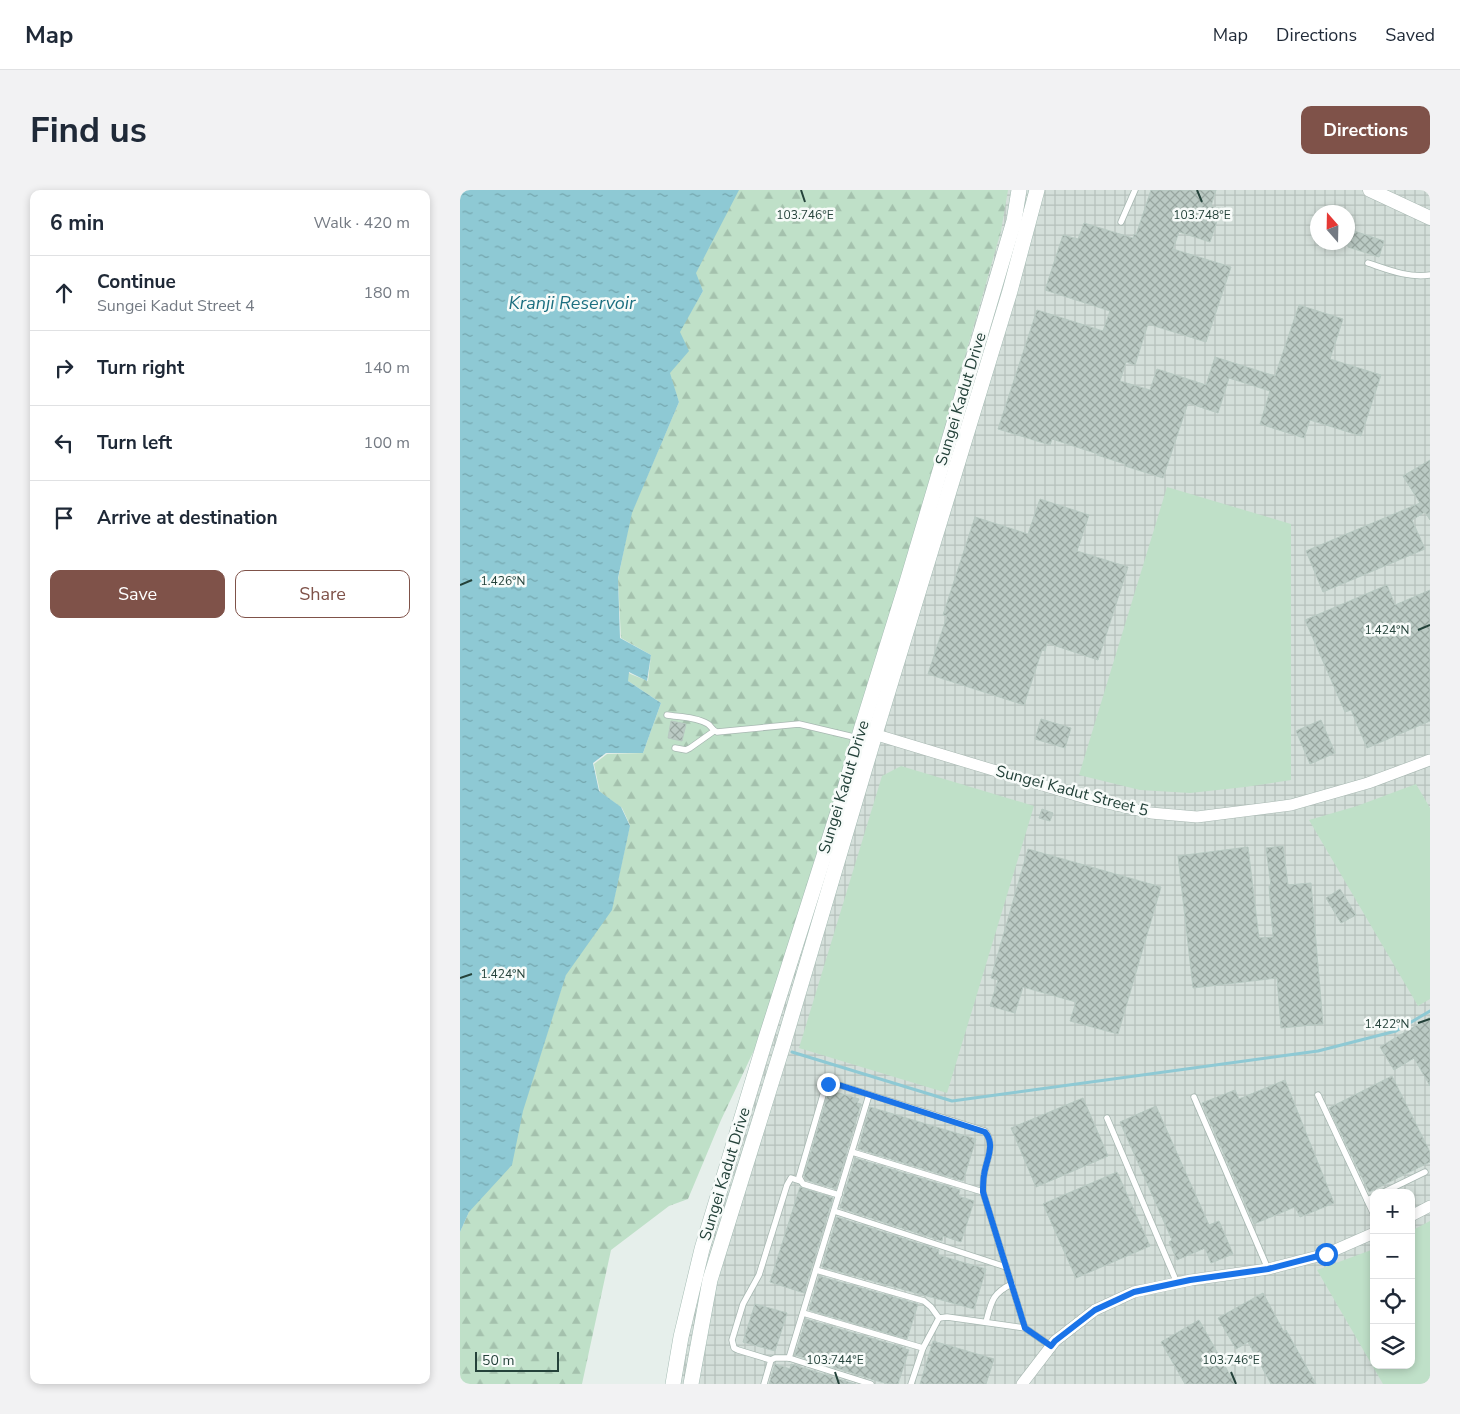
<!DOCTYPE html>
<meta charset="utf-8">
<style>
body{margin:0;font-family:"Nunito Sans",sans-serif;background:#f2f2f3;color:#1f2937}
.controls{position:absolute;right:15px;bottom:15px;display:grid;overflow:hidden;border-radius:10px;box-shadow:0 2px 8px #0003}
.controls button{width:45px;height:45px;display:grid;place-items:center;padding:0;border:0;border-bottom:1px solid #e0e1e3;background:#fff;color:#1f2937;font:25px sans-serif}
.compass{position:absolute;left:850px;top:15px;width:45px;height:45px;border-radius:50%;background:#fff;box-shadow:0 2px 8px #0003;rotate:340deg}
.scale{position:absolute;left:15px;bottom:12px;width:84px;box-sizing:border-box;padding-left:5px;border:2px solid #24423a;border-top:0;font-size:14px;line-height:18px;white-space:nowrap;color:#24423a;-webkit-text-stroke:4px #f7fbf9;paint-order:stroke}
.stop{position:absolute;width:15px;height:15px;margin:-11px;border:4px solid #1a73e8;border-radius:50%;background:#fff}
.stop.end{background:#1a73e8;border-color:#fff;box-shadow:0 1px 5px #0008}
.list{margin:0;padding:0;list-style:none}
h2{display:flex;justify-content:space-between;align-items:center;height:65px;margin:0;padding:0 20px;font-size:21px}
h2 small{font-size:16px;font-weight:400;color:#747a83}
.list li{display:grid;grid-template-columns:32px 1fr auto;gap:15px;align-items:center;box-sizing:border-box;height:75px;padding:0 20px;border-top:1px solid #e0e1e3}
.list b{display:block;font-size:19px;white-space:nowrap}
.list p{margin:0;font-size:16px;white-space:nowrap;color:#747a83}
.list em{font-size:16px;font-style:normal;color:#747a83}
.actions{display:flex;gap:10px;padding:15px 20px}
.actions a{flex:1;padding:11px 0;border:1px solid #7f5249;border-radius:10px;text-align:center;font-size:18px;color:#7f5249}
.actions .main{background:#7f5249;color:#fff}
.icon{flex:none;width:28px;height:28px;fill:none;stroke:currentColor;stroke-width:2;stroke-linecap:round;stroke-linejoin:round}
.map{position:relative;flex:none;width:970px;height:1194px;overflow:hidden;border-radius:10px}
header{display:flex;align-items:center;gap:30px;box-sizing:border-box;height:70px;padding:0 25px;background:#fff;border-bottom:1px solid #e0e1e3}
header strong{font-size:24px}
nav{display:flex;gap:28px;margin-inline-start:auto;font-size:18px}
.intro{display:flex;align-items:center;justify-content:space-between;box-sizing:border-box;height:120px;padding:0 30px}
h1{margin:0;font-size:35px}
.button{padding:12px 22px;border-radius:10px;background:#7f5249;color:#fff;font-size:18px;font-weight:700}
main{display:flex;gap:30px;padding:0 30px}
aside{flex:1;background:#fff;border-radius:10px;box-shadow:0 2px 8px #0003}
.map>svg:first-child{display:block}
.industrial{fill:url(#industrial-grid);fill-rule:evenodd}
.green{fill:#bfe0c8}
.forest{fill:url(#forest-firs)}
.water{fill:url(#water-ripples)}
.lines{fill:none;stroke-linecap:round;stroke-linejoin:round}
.stream{stroke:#8ec9d4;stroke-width:3}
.building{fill:url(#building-cross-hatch);stroke:#b8c9c2}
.service-casing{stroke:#a8b8b2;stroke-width:7}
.minor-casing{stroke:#a8b8b2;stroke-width:12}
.tertiary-casing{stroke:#a8b8b2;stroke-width:15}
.secondary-casing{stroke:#a4bbb3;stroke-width:16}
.service{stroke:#fff;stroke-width:5.5}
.minor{stroke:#fff;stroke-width:11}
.tertiary{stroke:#fff;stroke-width:14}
.secondary{stroke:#fff;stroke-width:15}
.route{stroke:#1a73e8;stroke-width:6}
.ticks{fill:none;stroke:#24423a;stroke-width:2}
.labels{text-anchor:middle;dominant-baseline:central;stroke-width:5;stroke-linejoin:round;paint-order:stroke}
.street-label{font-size:16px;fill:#24423a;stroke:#f7fbf9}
.water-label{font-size:18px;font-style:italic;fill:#1c6f80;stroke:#f7fbf9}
.ticks-label{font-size:12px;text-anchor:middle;fill:#24423a;stroke:#f7fbf9;stroke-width:5;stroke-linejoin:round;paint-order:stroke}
</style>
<header>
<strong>Map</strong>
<nav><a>Map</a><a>Directions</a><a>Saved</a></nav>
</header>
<div class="intro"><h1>Find us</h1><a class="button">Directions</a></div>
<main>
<aside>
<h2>6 min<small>Walk · 420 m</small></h2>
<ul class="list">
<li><svg class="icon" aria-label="ahead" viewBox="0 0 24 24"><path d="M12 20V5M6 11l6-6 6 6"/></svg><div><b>Continue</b><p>Sungei Kadut Street 4</p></div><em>180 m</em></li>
<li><svg class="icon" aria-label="right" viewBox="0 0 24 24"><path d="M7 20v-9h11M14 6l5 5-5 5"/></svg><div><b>Turn right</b></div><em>140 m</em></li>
<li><svg class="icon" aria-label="left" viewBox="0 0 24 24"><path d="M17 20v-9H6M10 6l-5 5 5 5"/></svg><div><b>Turn left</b></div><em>100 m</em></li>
<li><svg class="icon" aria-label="arrive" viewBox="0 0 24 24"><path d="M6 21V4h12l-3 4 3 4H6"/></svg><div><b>Arrive at destination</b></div></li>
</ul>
<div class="actions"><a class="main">Save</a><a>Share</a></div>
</aside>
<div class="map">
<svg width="970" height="1194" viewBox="0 0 970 1194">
<defs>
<pattern id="industrial-grid" width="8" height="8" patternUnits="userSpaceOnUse" patternTransform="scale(1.25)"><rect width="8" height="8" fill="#d4dfda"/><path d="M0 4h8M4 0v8" fill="none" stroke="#b6c1bc"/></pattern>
<pattern id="forest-firs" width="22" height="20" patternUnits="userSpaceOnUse" patternTransform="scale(1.25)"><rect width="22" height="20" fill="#bfe0c8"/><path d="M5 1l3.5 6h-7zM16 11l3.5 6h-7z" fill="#a4c1ad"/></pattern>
<pattern id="water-ripples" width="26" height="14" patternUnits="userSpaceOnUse" patternTransform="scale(1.25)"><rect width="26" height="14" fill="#8ec9d4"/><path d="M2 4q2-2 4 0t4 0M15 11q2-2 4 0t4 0" fill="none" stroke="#74a5ad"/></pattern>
<pattern id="building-cross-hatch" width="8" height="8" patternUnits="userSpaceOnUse" patternTransform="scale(1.25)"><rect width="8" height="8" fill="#bbcac4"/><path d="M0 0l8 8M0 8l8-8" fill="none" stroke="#98a6a0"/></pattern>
</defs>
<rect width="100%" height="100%" fill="#e6efeb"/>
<path class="industrial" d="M542,0h428v1194h-757zM858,22h30v30h-30zM914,1003h37v172h-37z"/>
<g class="green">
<polygon points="707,297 831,334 831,590 785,597 730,603 680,600 619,585"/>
<polygon points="441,576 574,616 487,903 339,858 422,586"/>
<polygon points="956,594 970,618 970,809 958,816 849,630 897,616"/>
<polygon points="970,1031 970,1194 923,1194 857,1080 914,1059 914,1175 951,1175 951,1041"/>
</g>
<polygon class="forest" points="278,0 548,0 541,41 324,797 261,930 228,1009 209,1016 151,1060 122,1194 0,1194 0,1042 9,1022 62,922 106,784 152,718 170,635 162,618 140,602 134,574 147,564 183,563 201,513 168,491 168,483 188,491 191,465 161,448 158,389 171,324 219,212 209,182 219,142 243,101 235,84"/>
<polygon class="water" points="0,0 279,0 236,83 243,101 220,142 229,161 210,183 219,212 172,323 158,388 160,448 191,465 187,491 169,482 168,491 201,513 183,563 146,563 133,573 139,601 161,617 170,636 152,720 106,785 63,921 52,975 9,1022 0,1042"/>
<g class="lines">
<polyline class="stream" points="332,862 492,911 858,861 936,841 970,821"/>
</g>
<g class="building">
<polygon points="691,0 756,0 751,16 761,19 750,52 719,42 713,59 771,77 746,152 688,134 675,175 666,172 660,191 690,200 697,179 746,195 755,167 815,186 839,115 883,129 870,169 921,185 901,246 850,230 844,248 800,234 810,201 769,188 758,223 728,213 703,288 665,276 665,274 637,265 638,264 592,249 590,255 538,239 577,120 643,141 650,121 585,100 603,45 618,49 624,33 673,48 674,44 676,45"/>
<polygon points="888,39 924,51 919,67 888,57"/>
<polygon points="970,270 970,330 965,322 952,330 965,359 863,402 846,361 960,313 943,286"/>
<polygon points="580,309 629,325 617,361 668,377 638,470 587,453 585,461 582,460 564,515 468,484 487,426 483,425 515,327 568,344"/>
<polygon points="927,395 935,415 970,400 970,531 907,558 891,520 885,522 845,430"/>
<polygon points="581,529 611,538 605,558 575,549"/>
<polygon points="861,530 875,563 850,574 836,541"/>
<polygon points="211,531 226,534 222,551 208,548"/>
<polygon points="582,619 593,623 590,631 579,628"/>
<polygon points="823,656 828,695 851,693 863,834 821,838 817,788 733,798 718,666 788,657 799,748 813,747 809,696 811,696 806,658"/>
<polygon points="568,659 701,697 658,844 610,831 616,812 563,797 555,823 530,816 538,790 531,788"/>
<polygon points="880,699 896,725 881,733 866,708"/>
<polygon points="970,827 970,896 954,868 934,880 920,857"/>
<polygon points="932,886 970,962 970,972 909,1002 869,918"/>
<polygon points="825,890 874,1013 840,1027 835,1017 794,1034 742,913 775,900 779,909"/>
<polygon points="369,900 399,909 397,913 401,914 376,999 346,990 344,986"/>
<polygon points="623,908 648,966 576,997 551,938"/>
<polygon points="696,916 749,1035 759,1031 773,1064 751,1073 745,1058 717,1070 709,1052 712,1050 660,932"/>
<polygon points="410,917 516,949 503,991 398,959"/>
<polygon points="395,968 500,1000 498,1006 514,1011 501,1052 483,1046 482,1051 380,1018"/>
<polygon points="657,982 690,1056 616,1088 583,1014"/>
<polygon points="340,997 373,1008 344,1103 310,1092"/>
<polygon points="377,1027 479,1060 478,1065 526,1079 514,1119 362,1077"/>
<polygon points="359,1086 458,1114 447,1149 349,1120"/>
<polygon points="803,1103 824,1142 826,1140 856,1194 811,1194 788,1152 776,1159 758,1128"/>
<polygon points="295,1114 327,1123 315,1161 283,1152"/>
<polygon points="346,1129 445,1158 444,1159 449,1160 438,1194 428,1194 414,1190 335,1165"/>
<polygon points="739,1130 775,1194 725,1194 701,1152"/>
<polygon points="473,1151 534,1169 526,1194 460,1194"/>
<polygon points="315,1174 330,1179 331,1174 395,1194 309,1194"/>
</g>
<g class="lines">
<g class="service-casing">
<g id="service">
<polyline points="661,32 675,0"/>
<path d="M908,73c21,7 40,15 62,12"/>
<path d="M207,525c12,2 30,2 41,9 4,3 4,6 9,8l82,-8 59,14"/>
<polyline points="215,558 226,560 230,558 254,541"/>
<polyline points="858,905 914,1025"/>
<polyline points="734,907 808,1079"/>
<polyline points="647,928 717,1093"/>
<polyline points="392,962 523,1002"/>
<polyline points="922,1003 965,982"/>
<path d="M379,1005l-36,-11 -4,-7 26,-89 3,-4 5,-1 152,48c11,14 1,29 -1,44 -1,6 -1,12 -1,17l42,136"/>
<polyline points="907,1010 914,1007"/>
<polyline points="374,1021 546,1077"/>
<polyline points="356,1080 464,1111 471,1117 479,1128"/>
<polyline points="343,1123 463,1158"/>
<polyline points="479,1128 487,1127 565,1138 591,1156"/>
<path d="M526,1132c5,-19 6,-29 26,-38"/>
<polyline points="329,1168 409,905"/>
<polyline points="311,1170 278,1160 274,1158 272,1150 283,1114 299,1085 327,995 331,988 340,991"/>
<polyline points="304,1194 311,1170 315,1168 329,1168 411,1194"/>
<polyline points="451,1194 463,1158 479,1128"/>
</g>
</g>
<g class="minor-casing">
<g id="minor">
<polyline points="407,542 629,609 691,623 737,627 831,615 908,593 970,570"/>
<polyline points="951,1026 970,1016"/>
<polyline points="562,1194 595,1151 635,1120 674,1102 731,1090 808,1079 866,1064 914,1043"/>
</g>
</g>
<g class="tertiary-casing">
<polyline id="tertiary" points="910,0 970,28"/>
</g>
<g class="secondary-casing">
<g id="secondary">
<polyline points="213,1194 221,1147 242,1059 305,851 383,606 401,540 447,392 554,31 559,0"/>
<polyline points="231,1194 250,1090 323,855 415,544 550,101 577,0"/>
</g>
</g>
<use href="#service" class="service"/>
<use href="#minor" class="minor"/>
<use href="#tertiary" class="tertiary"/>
<use href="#secondary" class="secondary"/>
</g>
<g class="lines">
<path class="route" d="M368,894l5,-1 152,49c11,13 1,28 -1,43 -1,6 -1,12 -1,17l42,136 26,18 4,-5 40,-31 39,-18 56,-12 78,-11 58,-15"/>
</g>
<path class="ticks" d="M341,0l4,12M737,0l5,12M0,395l12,-5M958,440l12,-5M0,788l12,-4M958,833l12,-4M375,1182l4,12M771,1182l5,12"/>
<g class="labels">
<g class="street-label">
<text transform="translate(501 209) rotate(-73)">Sungei Kadut Drive</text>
<text transform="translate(384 597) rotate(-73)">Sungei Kadut Drive</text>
<text transform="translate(612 601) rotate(15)">Sungei Kadut Street 5</text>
<text transform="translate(265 984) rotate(-73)">Sungei Kadut Drive</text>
</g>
<g class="water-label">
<text x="112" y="113">Kranji Reservoir</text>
</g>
</g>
<g class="ticks-label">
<text x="345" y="29">103.746°E</text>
<text x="742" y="29">103.748°E</text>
<text x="43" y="395">1.426°N</text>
<text x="927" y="444">1.424°N</text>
<text x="43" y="788">1.424°N</text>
<text x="927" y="838">1.422°N</text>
<text x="375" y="1174">103.744°E</text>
<text x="771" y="1174">103.746°E</text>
</g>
</svg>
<div class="controls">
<button>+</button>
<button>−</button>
<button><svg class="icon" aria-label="locate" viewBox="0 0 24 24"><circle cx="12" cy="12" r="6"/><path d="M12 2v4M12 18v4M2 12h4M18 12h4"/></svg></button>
<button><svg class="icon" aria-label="layers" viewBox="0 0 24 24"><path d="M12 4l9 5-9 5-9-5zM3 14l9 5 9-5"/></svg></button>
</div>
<svg class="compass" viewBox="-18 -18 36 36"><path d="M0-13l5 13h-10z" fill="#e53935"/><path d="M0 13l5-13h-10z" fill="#747a83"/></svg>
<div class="scale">50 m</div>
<div class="stop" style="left:866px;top:1064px"></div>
<div class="stop end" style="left:368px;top:894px"></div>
</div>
</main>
